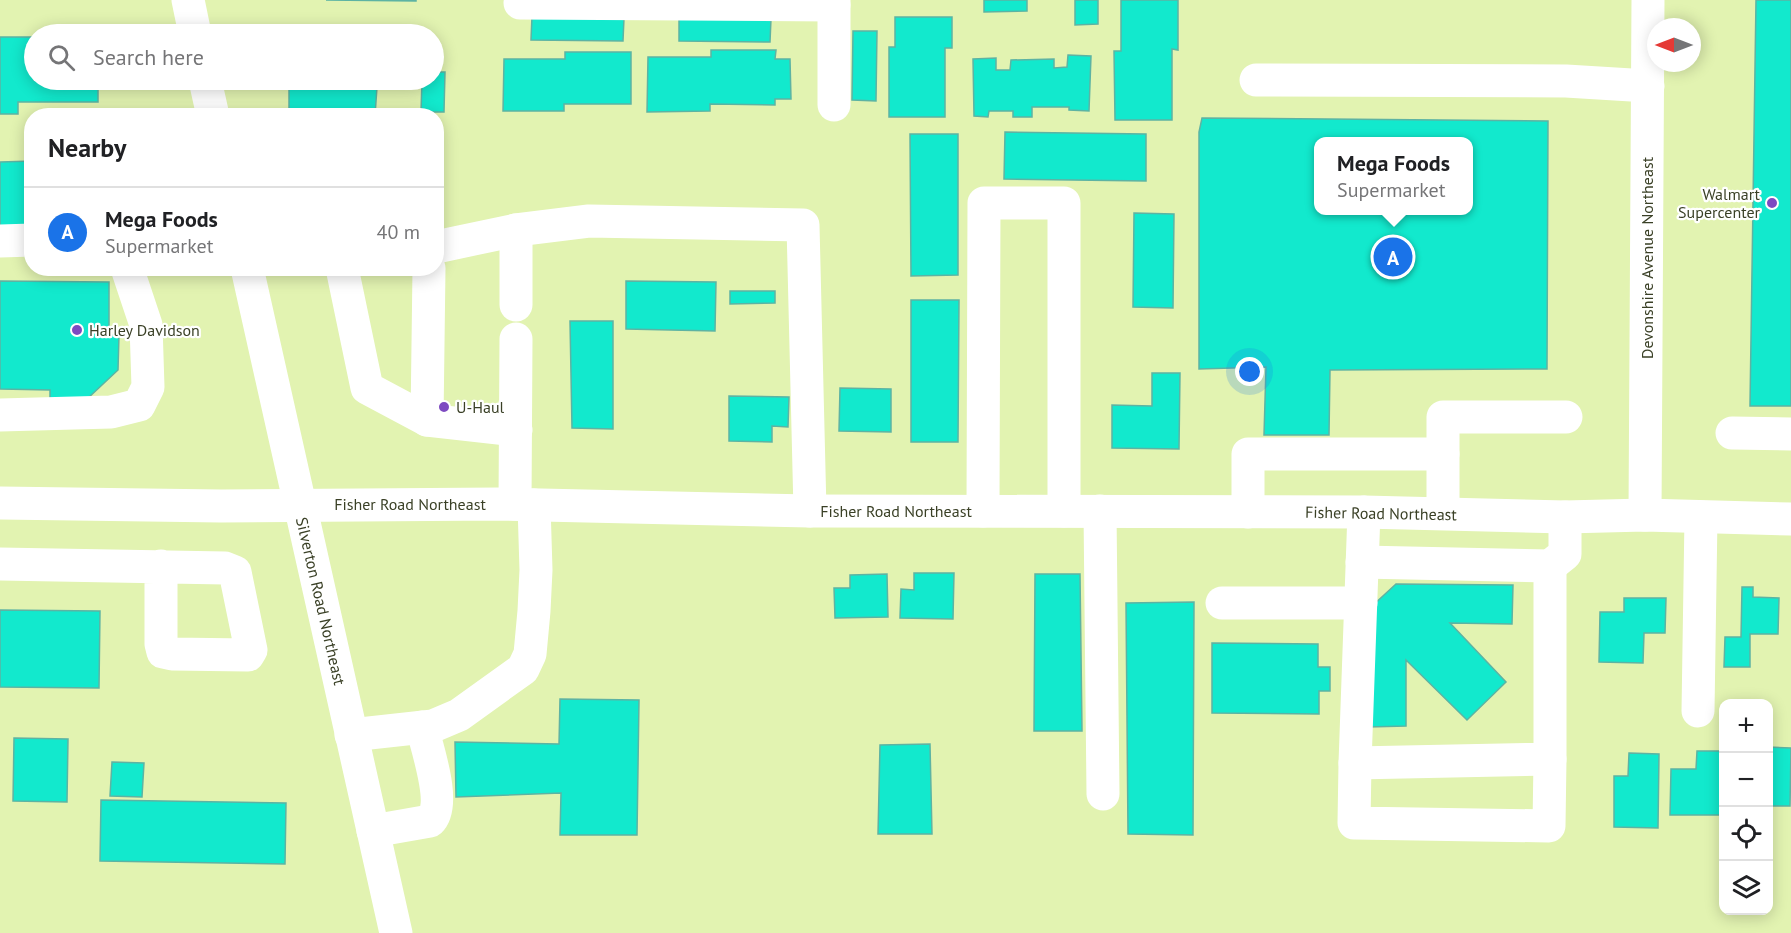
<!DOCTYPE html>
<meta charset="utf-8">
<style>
body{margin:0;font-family:"PT Sans",sans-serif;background:#f6f6f6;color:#202124}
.controls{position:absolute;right:18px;bottom:18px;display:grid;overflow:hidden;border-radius:12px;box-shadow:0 3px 15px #0003}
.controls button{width:54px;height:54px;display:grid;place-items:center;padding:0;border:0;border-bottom:2px solid #e0e0e0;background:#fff;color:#202124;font:30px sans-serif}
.compass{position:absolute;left:1647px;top:18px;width:54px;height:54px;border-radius:50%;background:#fff;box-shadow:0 3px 15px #0003;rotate:270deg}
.you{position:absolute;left:1250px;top:372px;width:21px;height:21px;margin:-15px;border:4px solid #fff;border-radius:50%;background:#1a73e8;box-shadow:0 0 0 9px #1a73e833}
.badge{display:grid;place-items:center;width:39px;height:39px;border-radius:50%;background:#1a73e8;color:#fff;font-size:20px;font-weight:700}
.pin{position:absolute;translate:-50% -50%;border:3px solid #fff;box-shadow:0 2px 6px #0006}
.popup{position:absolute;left:1314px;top:137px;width:159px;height:78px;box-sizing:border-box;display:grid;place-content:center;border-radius:12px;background:#fff;filter:drop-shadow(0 2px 4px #0005);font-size:20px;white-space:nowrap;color:#757577}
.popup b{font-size:22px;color:#202124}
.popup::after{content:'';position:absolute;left:50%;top:100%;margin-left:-12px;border:12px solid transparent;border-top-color:#fff}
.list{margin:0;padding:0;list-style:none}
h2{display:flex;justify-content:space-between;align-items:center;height:78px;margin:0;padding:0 24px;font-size:26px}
h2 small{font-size:20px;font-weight:400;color:#757577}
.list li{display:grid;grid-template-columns:39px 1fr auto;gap:18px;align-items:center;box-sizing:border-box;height:90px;padding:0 24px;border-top:2px solid #e0e0e0}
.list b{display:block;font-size:22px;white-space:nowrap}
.list p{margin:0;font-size:20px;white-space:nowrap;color:#757577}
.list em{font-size:20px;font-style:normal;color:#757577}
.icon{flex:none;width:33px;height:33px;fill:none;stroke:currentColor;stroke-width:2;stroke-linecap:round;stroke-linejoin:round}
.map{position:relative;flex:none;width:1791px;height:933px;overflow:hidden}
.search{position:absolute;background:#fff;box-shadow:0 3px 15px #0003;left:24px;top:24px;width:420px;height:66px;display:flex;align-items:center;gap:15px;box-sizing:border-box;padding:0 21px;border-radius:33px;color:#757577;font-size:22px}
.panel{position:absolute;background:#fff;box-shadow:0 3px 15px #0003;left:24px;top:108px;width:420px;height:168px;border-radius:24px}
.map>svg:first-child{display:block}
.building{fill:#12e9cd;stroke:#5db3a3;stroke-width:1.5;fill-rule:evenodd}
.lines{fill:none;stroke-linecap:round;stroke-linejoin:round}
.minor{stroke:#fff;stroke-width:33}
.major{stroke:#fff;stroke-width:33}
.poi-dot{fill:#7d4ac1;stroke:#fff;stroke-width:2}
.labels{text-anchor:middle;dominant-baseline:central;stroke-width:4.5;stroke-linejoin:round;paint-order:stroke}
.poi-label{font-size:16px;fill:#3a4026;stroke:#fff;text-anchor:start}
.street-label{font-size:16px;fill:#3a4026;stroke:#fff}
</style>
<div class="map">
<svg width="1791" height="933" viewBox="0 0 1791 933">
<rect width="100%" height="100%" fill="#e2f3b1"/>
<g class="building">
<polygon points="326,0 416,0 416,1"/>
<polygon points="984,0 1027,0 1027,11 984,12"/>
<polygon points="1075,0 1098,0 1098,24 1075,25"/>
<polygon points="1121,0 1178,0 1178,50 1172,49 1172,120 1115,120 1114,51 1121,51"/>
<polygon points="1756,0 1791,0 1791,406 1750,406"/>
<polygon points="532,16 624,18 623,41 531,40"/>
<polygon points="895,17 952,17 952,48 945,48 945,117 889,117 889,47 895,47"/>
<polygon points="679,18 771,19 770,42 679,41"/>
<polygon points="853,31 877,31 876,101 852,100"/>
<polygon points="0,37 34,37 34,80 98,80 98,102 18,102 18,114 0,114"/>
<polygon points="711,50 776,50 775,59 790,59 791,99 775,99 775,105 710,104 710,111 647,112 648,57 711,57"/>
<polygon points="565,52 631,52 631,104 564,104 564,111 503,111 504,59 565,59"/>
<polygon points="1068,55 1091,56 1089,111 1069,110 1069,107 1032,107 1032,117 1013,117 1013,111 989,111 988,117 974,116 973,59 996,58 996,70 1010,70 1011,60 1054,59 1054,68 1067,67"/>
<polygon points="434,72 445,72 444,112 421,112 422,80 434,80"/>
<polygon points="289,80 407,80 407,88 377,87 375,116 289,113"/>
<path d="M1202,118l346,3 -1,248 -217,1 -1,65h-65l2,-68 -67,2v-237zM1318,142h150v68h-150z"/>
<polygon points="1005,132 1146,134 1146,181 1004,179"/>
<polygon points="910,134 958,134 958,275 911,276"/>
<polygon points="32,161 32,227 0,227 0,162"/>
<polygon points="1134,213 1174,214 1173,308 1133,307"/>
<polygon points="0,281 109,282 109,335 119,335 118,370 87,399 50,399 50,390 0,389"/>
<polygon points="626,281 716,282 715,331 626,329"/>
<polygon points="730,291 775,291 775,303 730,304"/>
<polygon points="911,300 959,300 958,442 911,442"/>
<polygon points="570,321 613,321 613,429 572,428"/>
<polygon points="1152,373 1180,373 1179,449 1112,448 1112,405 1152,406"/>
<polygon points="840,388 891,389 891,432 839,431"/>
<polygon points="729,396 789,397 788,427 772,426 772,442 729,441"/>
<polygon points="914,573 954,573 953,619 900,618 901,589 914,590"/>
<polygon points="887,574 888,617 835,618 834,588 850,588 850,575"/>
<polygon points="1035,574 1080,574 1082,731 1034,731"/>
<polygon points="1396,584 1513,585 1512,624 1450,623 1506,682 1467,720 1406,660 1406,726 1368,727 1372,606"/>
<polygon points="1742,587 1753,587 1753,597 1779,598 1778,634 1750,634 1750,667 1724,667 1725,637 1741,637"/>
<polygon points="1624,598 1666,598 1665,633 1644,633 1643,663 1599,662 1600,612 1624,612"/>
<polygon points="1194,602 1193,835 1128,834 1126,603"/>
<polygon points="0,610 100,611 99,688 0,687"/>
<polygon points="1212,643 1318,644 1318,667 1330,667 1330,691 1319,691 1319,714 1212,713"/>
<polygon points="560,699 639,700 637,835 560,835 561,793 456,797 455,742 559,744"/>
<polygon points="14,738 68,739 67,802 13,801"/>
<polygon points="930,744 932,834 878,834 880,745"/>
<polygon points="1768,747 1791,748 1790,806 1768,806"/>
<polygon points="1697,751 1724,751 1724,815 1670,815 1671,769 1696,769"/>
<polygon points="1629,753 1659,754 1658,828 1614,827 1614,776 1628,776"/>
<polygon points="112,762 144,763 142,797 110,796"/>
<polygon points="101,800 286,803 285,864 100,861"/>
</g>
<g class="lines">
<g class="minor">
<polyline points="834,0 834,105"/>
<polyline points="520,3 834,5"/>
<polyline points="1256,80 1566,81 1648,86"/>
<polyline points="516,230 516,305"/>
<polyline points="0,241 32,240"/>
<polyline points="436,247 516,230 589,221 803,225 810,511"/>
<polyline points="342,268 367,388 427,420 516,430"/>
<polyline points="0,415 111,412 139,405 148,387 146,325 127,268"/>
<polyline points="427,420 429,268"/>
<polyline points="1732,433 1791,434"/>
<polyline points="1443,454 1443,417 1566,417"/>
<polyline points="0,503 221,506 499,504 810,511 1364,512 1565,517 1645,515 1791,519"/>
<polyline points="515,504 516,339"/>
<polyline points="983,511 984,203 1064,203 1064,511"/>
<polyline points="1100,511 1103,794"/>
<polyline points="1248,512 1248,454 1443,454 1443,513"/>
<polyline points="1364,512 1355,763 1550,759 1550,566"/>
<polyline points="1645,515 1648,0"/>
<polyline points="1362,562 1550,566 1565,554 1565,517"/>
<polyline points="0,564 225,568 235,572 251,650 248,655 172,654 163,652 161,644 161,566"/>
<polyline points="1222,603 1361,603"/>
<polyline points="1698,711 1701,517"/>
<polyline points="351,735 433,726 459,715 523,669 530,654 534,611 536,570 534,505"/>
<polyline points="1355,763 1354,823 1549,826 1550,759"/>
<path d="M373,831l57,-10c17,-16 -3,-73 -8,-94"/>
</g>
<g class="major">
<polyline points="188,0 195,34"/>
<polyline points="205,80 213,116"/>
<polyline points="247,268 396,933"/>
</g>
</g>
<g class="poi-dot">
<circle cx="1772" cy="203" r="6"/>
<circle cx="77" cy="330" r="6"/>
<circle cx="444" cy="407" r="6"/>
</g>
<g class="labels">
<g class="poi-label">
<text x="1760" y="194" text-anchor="end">Walmart<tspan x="1760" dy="18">Supercenter</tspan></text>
<text x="89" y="330">Harley Davidson</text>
<text x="456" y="407">U-Haul</text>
</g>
<g class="street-label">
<text transform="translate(1647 258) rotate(-90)">Devonshire Avenue Northeast</text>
<text x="410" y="504">Fisher Road Northeast</text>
<text x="896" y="511">Fisher Road Northeast</text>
<text transform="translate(1381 513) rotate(1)">Fisher Road Northeast</text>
<text transform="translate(321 601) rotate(77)">Silverton Road Northeast</text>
</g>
</g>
</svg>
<div class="controls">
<button>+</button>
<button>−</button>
<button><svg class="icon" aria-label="locate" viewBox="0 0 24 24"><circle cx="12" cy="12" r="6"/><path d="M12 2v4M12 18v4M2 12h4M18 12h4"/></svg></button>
<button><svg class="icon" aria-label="layers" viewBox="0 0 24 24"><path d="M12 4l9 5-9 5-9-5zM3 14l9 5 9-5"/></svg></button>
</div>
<svg class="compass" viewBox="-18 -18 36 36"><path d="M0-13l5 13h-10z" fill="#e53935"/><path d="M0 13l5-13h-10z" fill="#757577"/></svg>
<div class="you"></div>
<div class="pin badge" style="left:1393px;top:257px">A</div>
<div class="popup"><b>Mega Foods</b>Supermarket</div>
<div class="search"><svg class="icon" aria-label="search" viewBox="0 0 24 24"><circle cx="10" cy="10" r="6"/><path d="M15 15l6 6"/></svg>Search here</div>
<section class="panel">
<h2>Nearby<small></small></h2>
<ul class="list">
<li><span class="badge">A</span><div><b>Mega Foods</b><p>Supermarket</p></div><em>40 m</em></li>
</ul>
</section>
</div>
